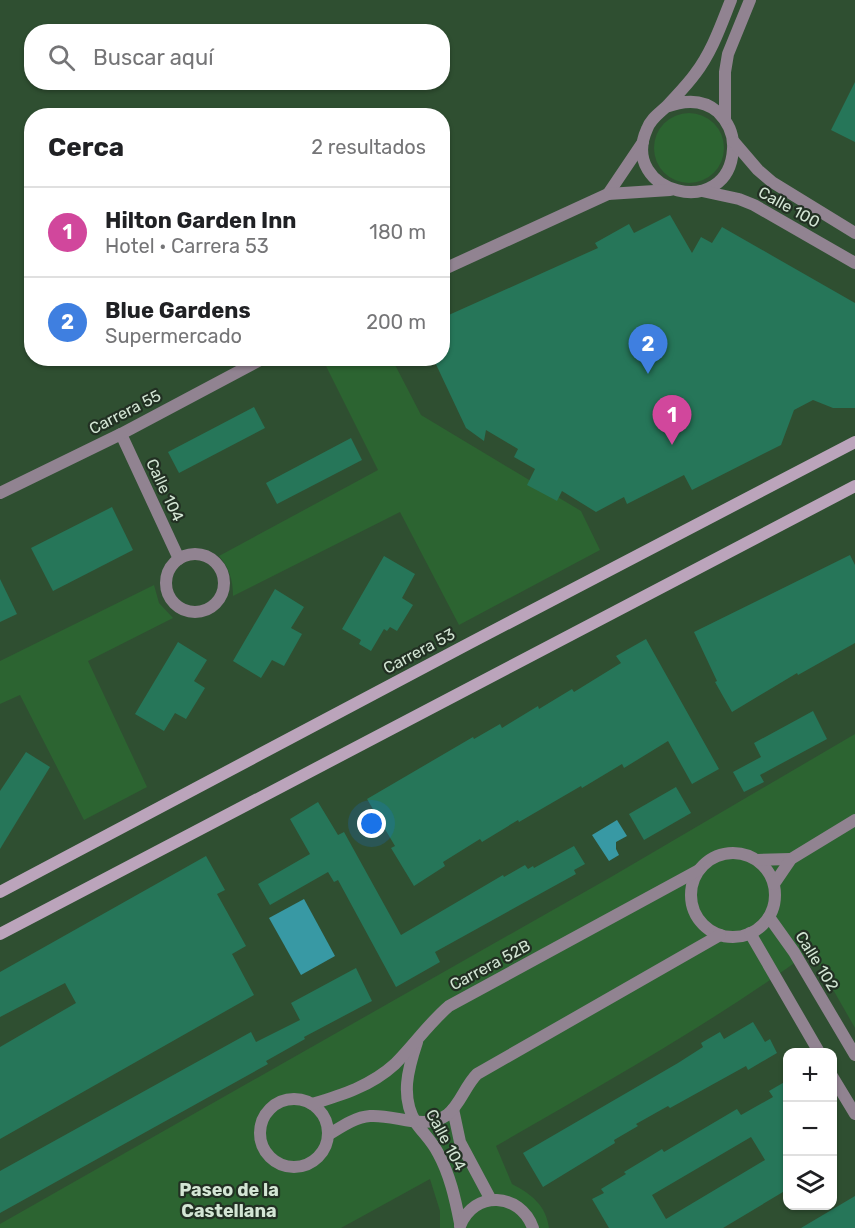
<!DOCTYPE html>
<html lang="es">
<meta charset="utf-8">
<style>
body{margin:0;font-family:Rubik,sans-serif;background:#f2f2f2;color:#202124}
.controls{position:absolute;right:18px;bottom:18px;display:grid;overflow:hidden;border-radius:12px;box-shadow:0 2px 4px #0004}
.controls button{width:54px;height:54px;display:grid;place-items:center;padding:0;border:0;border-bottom:2px solid #e0e0e0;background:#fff;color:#202124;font:30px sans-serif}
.you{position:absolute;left:372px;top:824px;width:21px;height:21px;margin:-15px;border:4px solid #fff;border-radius:50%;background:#1a73e8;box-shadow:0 0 0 9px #1a73e833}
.badge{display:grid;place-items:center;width:39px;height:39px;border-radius:50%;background:#111827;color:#fff;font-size:20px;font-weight:700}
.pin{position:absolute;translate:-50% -50px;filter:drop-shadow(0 2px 3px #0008)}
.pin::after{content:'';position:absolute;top:32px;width:21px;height:18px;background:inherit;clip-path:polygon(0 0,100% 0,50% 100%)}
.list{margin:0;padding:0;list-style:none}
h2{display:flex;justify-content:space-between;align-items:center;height:78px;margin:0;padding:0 24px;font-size:26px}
h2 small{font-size:20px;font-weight:400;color:#757577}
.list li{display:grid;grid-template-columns:39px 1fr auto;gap:18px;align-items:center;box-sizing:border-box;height:90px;padding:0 24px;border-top:2px solid #e0e0e0}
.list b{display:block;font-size:22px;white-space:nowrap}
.list p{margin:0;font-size:20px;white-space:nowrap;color:#757577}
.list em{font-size:20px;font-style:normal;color:#757577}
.icon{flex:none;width:33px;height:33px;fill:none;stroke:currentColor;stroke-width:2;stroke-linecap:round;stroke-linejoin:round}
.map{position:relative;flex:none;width:855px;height:1228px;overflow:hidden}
.search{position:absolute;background:#fff;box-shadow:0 2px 4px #0004;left:24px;top:24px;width:426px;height:66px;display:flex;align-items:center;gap:15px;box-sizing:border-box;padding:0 21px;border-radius:24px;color:#757577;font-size:22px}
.panel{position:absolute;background:#fff;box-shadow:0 2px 4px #0004;left:24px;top:108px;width:426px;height:258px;border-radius:24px}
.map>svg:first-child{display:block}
.green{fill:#2c6431}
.water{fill:#3899a4}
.building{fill:#267659;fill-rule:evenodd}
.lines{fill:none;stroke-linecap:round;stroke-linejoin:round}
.minor{stroke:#918391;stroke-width:12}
.secondary{stroke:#bba4bb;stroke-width:12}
.labels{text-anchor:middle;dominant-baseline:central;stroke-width:4.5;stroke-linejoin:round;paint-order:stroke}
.street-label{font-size:16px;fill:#d3e5d4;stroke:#223023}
.neighbourhood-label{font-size:18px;font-weight:bold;fill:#d3e5d4;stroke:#223023}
</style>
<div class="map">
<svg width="855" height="1228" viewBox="0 0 855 1228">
<rect width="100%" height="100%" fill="#2f4f31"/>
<g class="green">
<circle cx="689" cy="148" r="35"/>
<path d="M322,358l70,1 29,56 160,96 19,39 -141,75 -59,-113 -167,84c0,-16 -4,-29 -14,-40l159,-86z"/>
<polygon points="154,585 159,603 173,618 88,661 147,787 84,820 20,695 0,704 0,661"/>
<path d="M855,734v294l-44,-77c-100,73 -208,133 -315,195l16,38c19,10 34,21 37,44h-109v-17l-10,-32 -89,49h-341v-4l611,-347z"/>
</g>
<g class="water">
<polygon points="617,820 627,836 616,842 616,849 619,855 609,861 592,835"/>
<polygon points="304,899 335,956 301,975 269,918"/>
</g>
<g class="building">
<polygon points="855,82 855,142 831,130"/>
<polygon points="670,215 692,253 701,237 712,243 722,227 855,303 855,408 833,408 813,400 794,410 781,445 692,490 684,475 627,504 624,497 596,512 562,491 557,501 527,485 535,469 514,457 518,449 486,430 484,441 466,428 433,358 442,358 442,318 598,248 595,243 629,224 634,233"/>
<polygon points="254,407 265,428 179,473 168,452"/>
<polygon points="351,438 362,460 277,504 266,483"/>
<polygon points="112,507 133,550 53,591 31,548"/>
<polygon points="850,555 855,565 855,643 798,675 797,673 732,712 715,682 717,681 694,632"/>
<polygon points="384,556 415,574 402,598 413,605 397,631 390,627 387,631 384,629 371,651 359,644 361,640 342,629"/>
<polygon points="0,579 17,614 0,622"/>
<polygon points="275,589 304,607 291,628 302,634 284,666 272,660 261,678 233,661"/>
<polygon points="646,639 719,769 692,784 668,741 624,768 622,764 582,788 581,786 519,822 518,820 482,842 480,839 443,862 445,866 414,886 391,848 395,846 367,799 473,737 474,739 500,724 502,728 538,706 539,709 572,689 574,692 621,663 616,656"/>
<polygon points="178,642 207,660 194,681 205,688 186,719 175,713 164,731 135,714"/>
<polygon points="813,711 827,739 760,775 764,782 744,792 733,772 761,757 754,743"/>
<polygon points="26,752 50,767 0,849 0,791"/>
<polygon points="676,787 691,813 644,840 629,814"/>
<polygon points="318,802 338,835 344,832 401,935 503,875 504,877 525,865 528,869 533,866 534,868 574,846 585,864 574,870 576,874 435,952 440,962 396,987 338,880 334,882 328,872 270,905 258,884 310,854 290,819"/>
<polygon points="206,856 225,890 217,894 246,946 232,954 254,995 0,1139 0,1047 76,1003 65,983 0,1017 0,972"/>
<polygon points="356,968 372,1001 304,1037 305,1039 266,1061 268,1064 0,1213 0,1171 251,1032 256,1042 300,1020 291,1003"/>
<polygon points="753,1022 765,1042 770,1039 777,1053 748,1070 746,1066 670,1108 668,1106 636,1124 638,1126 614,1140 615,1143 543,1187 523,1153 678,1063 703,1047 701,1043 720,1032 724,1039"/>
<path d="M788,1080v109l-65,39h-114l-17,-29 12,-6 -3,-4 25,-15 -2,-2 25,-15 13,-8 2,3 73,-43 4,6 32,-18 -4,-6zM751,1137l14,23 -99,59 -14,-24z"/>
<polygon points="855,1196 855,1228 801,1228"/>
</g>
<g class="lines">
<g class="minor">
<path d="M666,107c18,-7 37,-8 52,5 10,10 16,23 15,37 -4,73 -115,44 -86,-20 4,-11 13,-16 21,-24 9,-10 19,-20 27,-31 17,-22 26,-49 36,-74"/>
<polyline points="725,119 725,72 728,54 750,0"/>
<polyline points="734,142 758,170 772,182 855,233"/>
<polyline points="702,191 739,199 754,205 855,263"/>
<polyline points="608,194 643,142"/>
<polyline points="442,270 608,194 670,190"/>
<polyline points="121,434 179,559"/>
<polyline points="0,493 121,434 264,358"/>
<circle cx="195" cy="583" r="29"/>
<circle cx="733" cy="895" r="42"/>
<polyline points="757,860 791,859"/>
<polyline points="774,884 791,859 855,820"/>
<polyline points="769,917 794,952 855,1055"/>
<polyline points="750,933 819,1052"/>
<path d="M417,1042c-9,27 -17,55 -1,81 7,10 16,18 22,30 12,22 17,45 22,70"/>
<polyline points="832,1076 855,1114"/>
<circle cx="294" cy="1133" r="34"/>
<path d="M312,1104c30,-9 59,-18 83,-40 19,-19 34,-41 54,-58l250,-136"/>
<polyline points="453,1109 460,1142 491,1200"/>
<path d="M328,1135c13,-8 27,-18 42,-19 25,-2 54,15 77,-1 13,-10 18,-29 30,-41l243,-139"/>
<path d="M460,1226c14,-36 60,-34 73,2"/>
</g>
<g class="secondary">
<polyline points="0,892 468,644 855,442"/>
<polyline points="0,934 855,486"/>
</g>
</g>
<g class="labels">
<g class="street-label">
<text transform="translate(789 207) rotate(29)">Calle 100</text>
<text transform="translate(125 412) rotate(-27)">Carrera 55</text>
<text transform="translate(165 490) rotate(65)">Calle 104</text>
<text transform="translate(419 651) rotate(-28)">Carrera 53</text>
<text transform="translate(817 961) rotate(58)">Calle 102</text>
<text transform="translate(490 965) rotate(-28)">Carrera 52B</text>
<text transform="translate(446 1140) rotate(62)">Calle 104</text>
</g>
<g class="neighbourhood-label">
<text x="229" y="1190">Paseo de la<tspan x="229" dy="21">Castellana</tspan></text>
</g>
</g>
</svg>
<div class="controls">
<button>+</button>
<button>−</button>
<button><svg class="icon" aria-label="layers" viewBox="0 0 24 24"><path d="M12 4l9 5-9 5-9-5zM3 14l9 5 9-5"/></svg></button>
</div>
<div class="you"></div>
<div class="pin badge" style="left:672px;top:445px;background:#d1479c">1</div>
<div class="pin badge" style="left:648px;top:374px;background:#3f7fe0">2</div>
<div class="search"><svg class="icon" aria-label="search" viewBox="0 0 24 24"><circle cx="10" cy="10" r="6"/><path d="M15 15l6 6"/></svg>Buscar aquí</div>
<section class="panel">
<h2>Cerca<small>2 resultados</small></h2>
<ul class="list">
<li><span class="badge" style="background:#d1479c">1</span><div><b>Hilton Garden Inn</b><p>Hotel · Carrera 53</p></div><em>180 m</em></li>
<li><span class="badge" style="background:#3f7fe0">2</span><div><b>Blue Gardens</b><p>Supermercado</p></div><em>200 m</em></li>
</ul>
</section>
</div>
